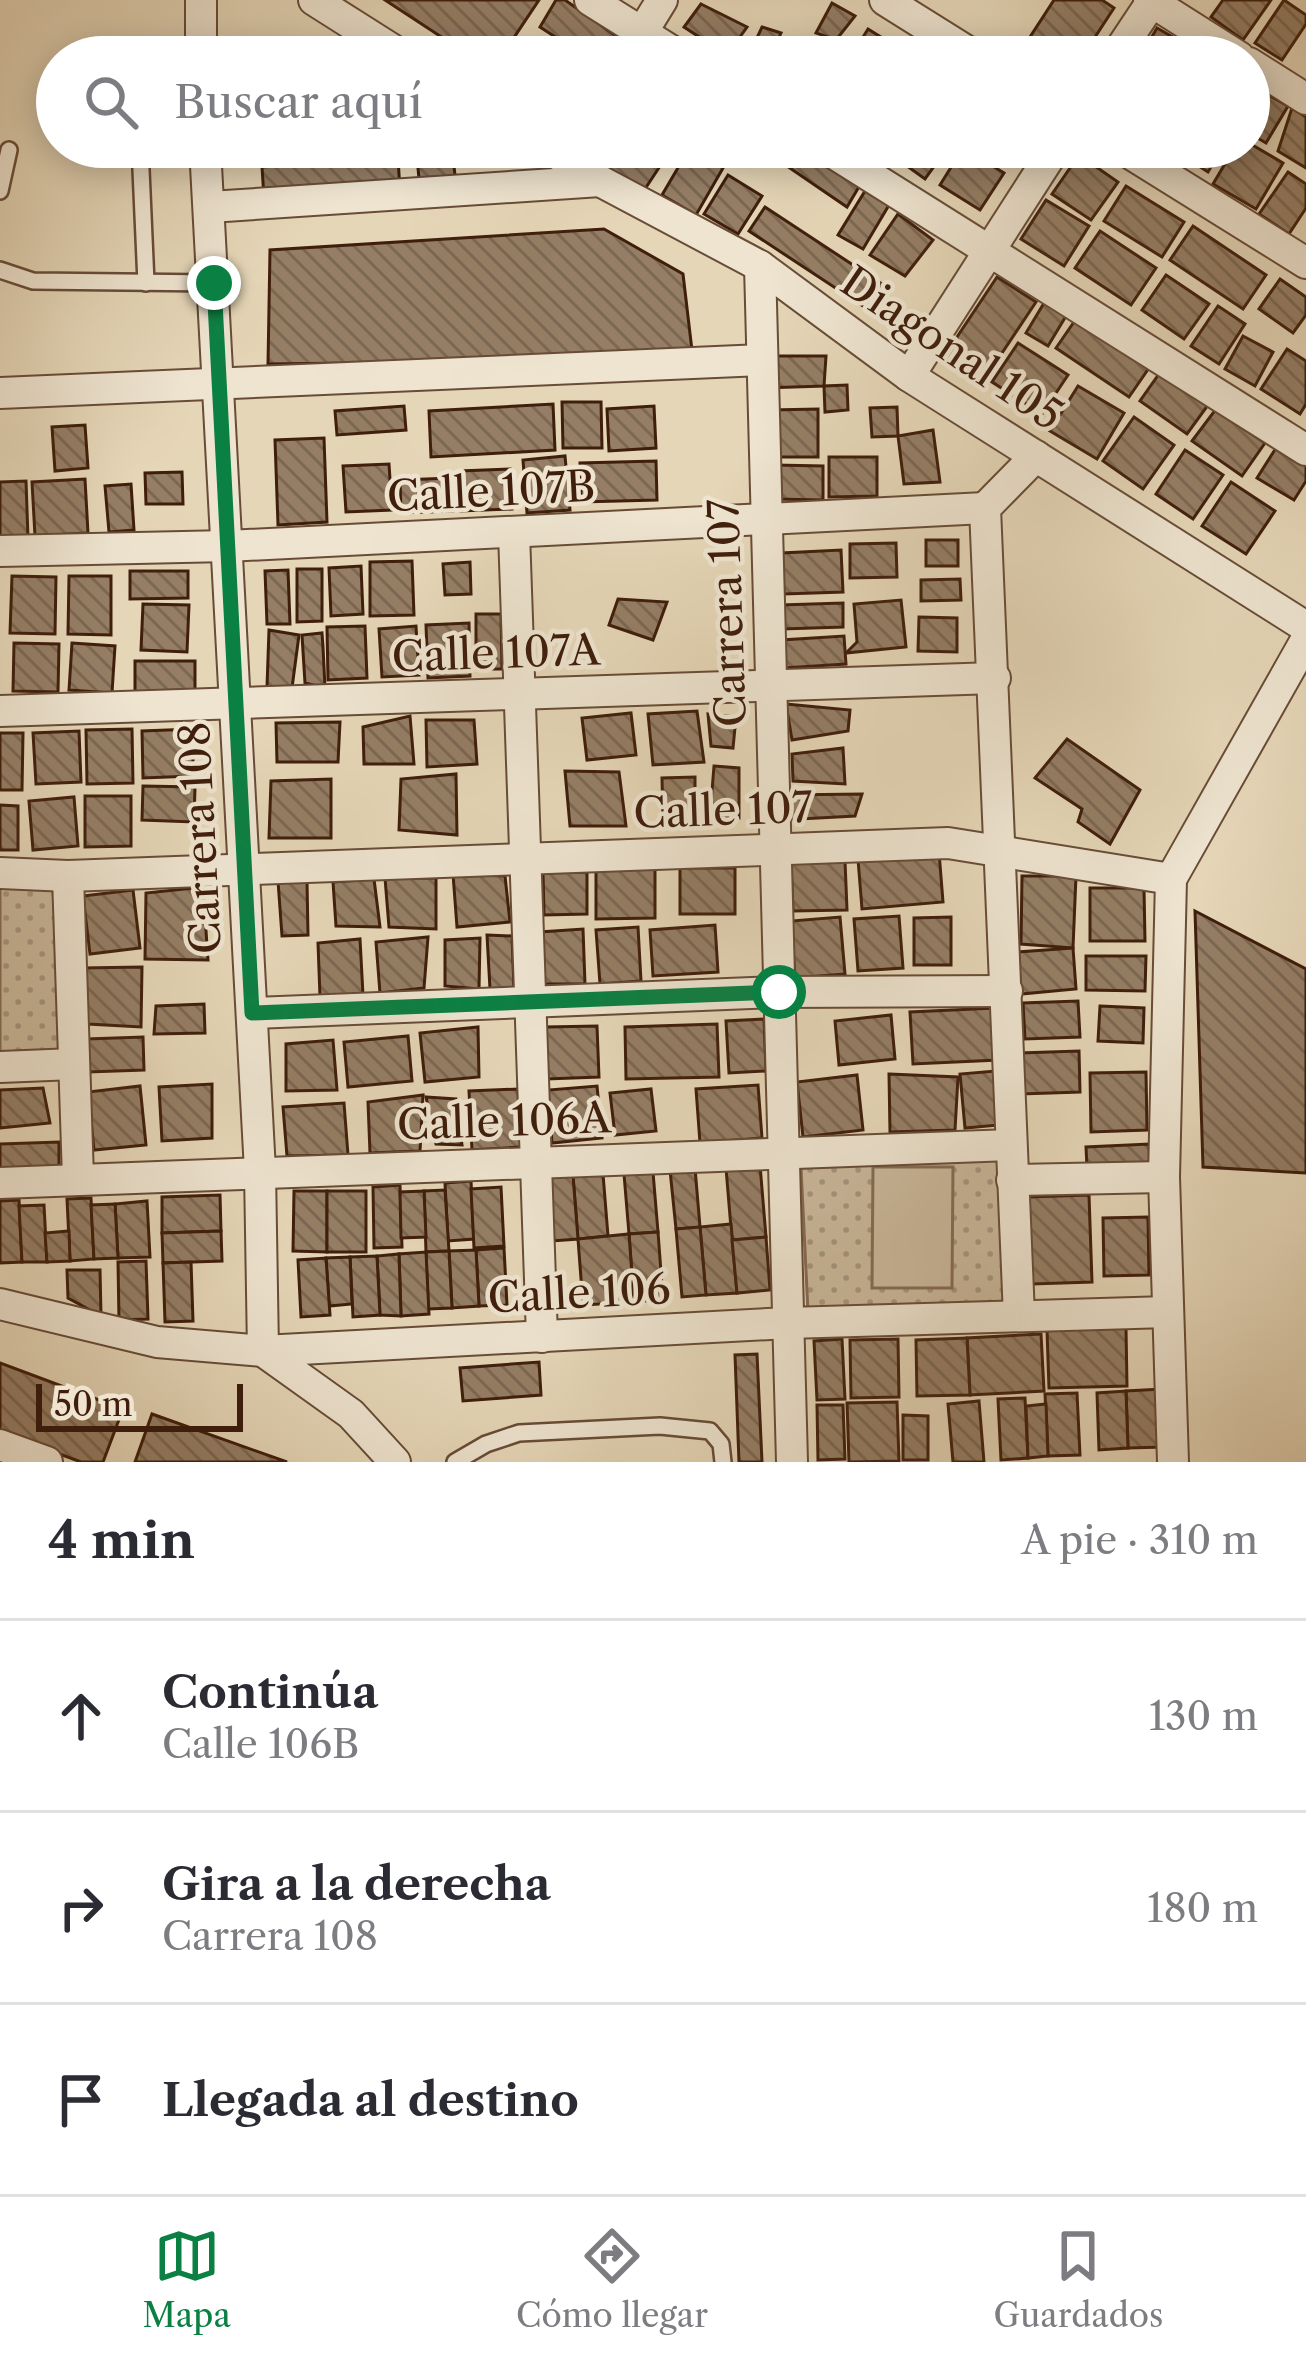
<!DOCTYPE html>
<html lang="es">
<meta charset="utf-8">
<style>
body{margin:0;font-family:"Libre Caslon Text",serif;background:#f2f2f3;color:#2b2b33}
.scale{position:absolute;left:36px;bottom:30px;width:207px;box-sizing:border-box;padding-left:12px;border:6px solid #3f1e0c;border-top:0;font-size:33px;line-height:42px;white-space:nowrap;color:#3f1e0c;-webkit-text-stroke:9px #eee4d0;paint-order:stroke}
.stop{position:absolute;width:36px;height:36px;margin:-27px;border:9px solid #0b8043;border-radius:50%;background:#fff}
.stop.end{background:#0b8043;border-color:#fff;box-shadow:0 3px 12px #0008}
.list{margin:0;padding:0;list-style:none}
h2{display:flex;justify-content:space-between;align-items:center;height:156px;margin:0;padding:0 48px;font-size:51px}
h2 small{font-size:39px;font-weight:400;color:#7c7c81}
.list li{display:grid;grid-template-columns:78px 1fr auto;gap:36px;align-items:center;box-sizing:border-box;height:192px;padding:0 48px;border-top:3px solid #e1e1e2}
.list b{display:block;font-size:45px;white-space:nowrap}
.list p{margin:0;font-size:39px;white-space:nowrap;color:#7c7c81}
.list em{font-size:39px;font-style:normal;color:#7c7c81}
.icon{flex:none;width:66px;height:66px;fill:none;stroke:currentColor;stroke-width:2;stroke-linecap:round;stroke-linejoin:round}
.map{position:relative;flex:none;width:1306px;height:1462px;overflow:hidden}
.search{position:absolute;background:#fff;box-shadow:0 6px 30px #0003;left:36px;right:36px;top:36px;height:132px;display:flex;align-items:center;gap:30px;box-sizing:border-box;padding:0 42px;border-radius:66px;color:#7c7c81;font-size:45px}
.sheet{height:732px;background:#fff}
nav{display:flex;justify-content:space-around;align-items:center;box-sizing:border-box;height:168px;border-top:3px solid #e1e1e2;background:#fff;font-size:33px;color:#7c7c81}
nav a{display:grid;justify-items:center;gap:6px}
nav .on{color:#0b8043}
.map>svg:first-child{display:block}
.park{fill:url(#park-dots);stroke:#846a53;stroke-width:3}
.garden{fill:#c9b79a;stroke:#846a53;stroke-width:3}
.building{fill:url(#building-back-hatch);stroke:#3f1e0c;stroke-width:3}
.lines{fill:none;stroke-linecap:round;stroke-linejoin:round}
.lane-casing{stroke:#684c37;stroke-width:20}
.street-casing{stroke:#684c37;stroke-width:34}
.lane{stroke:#eee4d0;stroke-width:15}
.street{stroke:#eee4d0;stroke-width:30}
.route{stroke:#0b8043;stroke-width:15}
.labels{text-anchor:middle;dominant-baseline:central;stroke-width:9;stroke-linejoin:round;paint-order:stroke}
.street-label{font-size:42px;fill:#3f1e0c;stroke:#eee4d0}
</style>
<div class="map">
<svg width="1306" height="1462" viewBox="0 0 1306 1462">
<defs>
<pattern id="park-dots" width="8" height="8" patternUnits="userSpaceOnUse" patternTransform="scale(3)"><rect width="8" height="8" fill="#c9b79a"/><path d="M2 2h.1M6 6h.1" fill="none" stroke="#a5947c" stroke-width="1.8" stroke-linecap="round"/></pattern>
<pattern id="building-back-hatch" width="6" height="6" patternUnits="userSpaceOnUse" patternTransform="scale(3)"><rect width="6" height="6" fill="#957e65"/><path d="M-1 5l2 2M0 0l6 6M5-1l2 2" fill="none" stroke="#7b6752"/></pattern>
</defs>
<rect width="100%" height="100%" fill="#e5d6b7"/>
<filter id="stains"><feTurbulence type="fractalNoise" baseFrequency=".00167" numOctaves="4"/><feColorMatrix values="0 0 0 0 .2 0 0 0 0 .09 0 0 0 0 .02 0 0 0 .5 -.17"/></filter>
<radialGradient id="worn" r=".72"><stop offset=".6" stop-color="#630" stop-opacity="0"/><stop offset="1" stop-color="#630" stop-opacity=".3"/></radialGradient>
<g class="park">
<polygon points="57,885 65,1055 0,1058 0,886"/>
<polygon points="1001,1158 1008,1301 808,1312 801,1168"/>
</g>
<polygon class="garden" points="873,1167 953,1167 952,1288 872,1288"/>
<g class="building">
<polygon points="385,0 539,0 501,57 472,57"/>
<polygon points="556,0 565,0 622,40 609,57 586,57 540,27"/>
<polygon points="1054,0 1102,0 1114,8 1082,57 1023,57 1019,54"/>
<polygon points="1223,0 1271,0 1243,40 1211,17"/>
<polygon points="1284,0 1306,15 1306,24 1282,60 1255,43"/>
<polygon points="832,3 855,16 836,40 816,33"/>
<polygon points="701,4 747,27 727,55 684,27"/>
<polygon points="762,27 781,33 770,57 748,57"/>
<polygon points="1157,28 1199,52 1196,57 1140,57"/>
<polygon points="868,29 900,49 894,57 852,55"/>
<polygon points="1249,84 1288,106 1266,143 1249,133"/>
<polygon points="1292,108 1306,117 1306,168 1278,151"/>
<polygon points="1249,143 1283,163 1256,209 1213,184 1235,147 1249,147"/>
<polygon points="259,147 305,147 306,155 260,159"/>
<polygon points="416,147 452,147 456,185 420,189"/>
<polygon points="605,147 657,147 668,154 641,195 593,166"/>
<polygon points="759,147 800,147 860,185 847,207"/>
<polygon points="911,147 948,147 925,179 900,161"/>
<polygon points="1169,147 1223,147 1208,172"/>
<polygon points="963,148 1004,173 980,210 940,185"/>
<polygon points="689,149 723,168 696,215 662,195"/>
<polygon points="1079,155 1118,182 1091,220 1052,194"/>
<polygon points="398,158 400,190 264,198 262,167"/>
<polygon points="1288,172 1306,184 1306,208 1289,234 1259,214"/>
<polygon points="728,175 762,196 738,234 704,214"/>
<polygon points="1126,186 1184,222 1162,257 1104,221"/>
<polygon points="865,191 889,205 863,249 838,235"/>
<polygon points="1046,200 1089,226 1064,266 1021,239"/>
<polygon points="765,207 891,290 875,314 749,231"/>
<polygon points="898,214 933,240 905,276 870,255"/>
<polygon points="1193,226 1266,275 1243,309 1170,260"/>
<polygon points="604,229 683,274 693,359 268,364 270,250"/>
<polygon points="1100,231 1156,268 1131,305 1075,268"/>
<polygon points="1166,275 1209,304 1184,339 1142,310"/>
<polygon points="997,277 1036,302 982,383 943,358"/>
<polygon points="1280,279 1306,297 1306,315 1293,333 1259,309"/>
<polygon points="1047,298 1069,311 1048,346 1026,333"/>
<polygon points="1218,306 1245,324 1219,364 1191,346"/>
<polygon points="1076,319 1149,368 1129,397 1056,348"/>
<polygon points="1243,336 1273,352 1255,386 1225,369"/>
<polygon points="1018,343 1068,375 1042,414 992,382"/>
<polygon points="1287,349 1306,361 1306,404 1300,414 1261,389"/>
<polygon points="764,356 826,356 824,386 764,388"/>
<polygon points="1161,371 1208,405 1187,434 1140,401"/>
<polygon points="847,385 848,410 825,412 824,386"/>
<polygon points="1078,386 1124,413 1097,459 1050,431"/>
<polygon points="562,402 601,402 602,448 563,448"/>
<polygon points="553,404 555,450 431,457 429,411"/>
<polygon points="404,406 406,430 337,435 335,411"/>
<polygon points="654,406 656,448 609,451 607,409"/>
<polygon points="897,407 898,436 872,437 870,408"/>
<polygon points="818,409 818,457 770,457 770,410"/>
<polygon points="1216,409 1265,443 1242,476 1192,441"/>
<polygon points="1134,417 1174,445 1143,489 1103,461"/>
<polygon points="85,425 88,468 55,471 52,427"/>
<polygon points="933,430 940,482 904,484 898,436"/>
<polygon points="324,438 327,522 278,525 275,440"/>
<polygon points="1276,448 1306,466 1306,481 1294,500 1257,478"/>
<polygon points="1185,450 1223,475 1193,519 1156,494"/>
<polygon points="565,456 570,510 527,513 523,460"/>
<polygon points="829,457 877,457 877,496 829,497"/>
<polygon points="656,461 657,500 581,502 580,463"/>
<polygon points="389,464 392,510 346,512 343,466"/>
<polygon points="774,465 823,466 823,500 773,499"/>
<polygon points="510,469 512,509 461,511 460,471"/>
<polygon points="182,472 183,504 146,504 145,473"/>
<polygon points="452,478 453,511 401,513 400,480"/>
<polygon points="85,479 88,533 35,536 32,482"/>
<polygon points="26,481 28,538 0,539 0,482"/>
<polygon points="1231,482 1275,511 1246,554 1202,526"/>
<polygon points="131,484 134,530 109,532 105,486"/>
<rect x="926" y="540" width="32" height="26"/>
<polygon points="896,543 897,577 850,578 850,544"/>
<polygon points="841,550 843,592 784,594 782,553"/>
<polygon points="412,561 414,615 370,616 370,562"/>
<polygon points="470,562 471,594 445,595 443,564"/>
<polygon points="361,566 363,614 331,616 329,568"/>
<polygon points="297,569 322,569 322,621 297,622"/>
<polygon points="288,570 290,624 267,624 265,571"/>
<polygon points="130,571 188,571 188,598 130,599"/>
<polygon points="12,576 56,577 55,634 10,633"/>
<polygon points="69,576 111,576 111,635 68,634"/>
<polygon points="960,579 961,600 921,601 921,580"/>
<polygon points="618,599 667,602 653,640 609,625"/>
<polygon points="901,600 906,647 846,653 857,642 854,604"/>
<polygon points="843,603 843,627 782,629 781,605"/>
<polygon points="143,604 189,605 187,652 141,650"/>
<polygon points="476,614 501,614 502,669 476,669"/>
<polygon points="919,617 957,618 957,652 918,651"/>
<polygon points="469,623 470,676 428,678 426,625"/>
<polygon points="365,626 367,678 328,680 327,627"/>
<polygon points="416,626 419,675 382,677 379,629"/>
<polygon points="269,630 299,635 292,688 267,687"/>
<polygon points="322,633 323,647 325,688 305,683 302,635"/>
<polygon points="844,636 846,664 784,668 782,640"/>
<polygon points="14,643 59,644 58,692 13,691"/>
<polygon points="72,643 115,646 112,693 69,690"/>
<rect x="135" y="661" width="60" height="36"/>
<polygon points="786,704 850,710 848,731 792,740"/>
<polygon points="697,711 704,762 653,765 648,714"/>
<polygon points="631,713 636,755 587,760 582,718"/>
<polygon points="708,714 736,717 733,748 711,746"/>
<polygon points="410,716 414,764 364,764 363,727"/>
<polygon points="426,720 474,720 477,764 427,767"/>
<polygon points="340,722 338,762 277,762 276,723"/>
<polygon points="132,729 133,783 87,784 86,730"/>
<polygon points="193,729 193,776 143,778 142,731"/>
<polygon points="79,731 81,782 36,784 33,733"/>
<polygon points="0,733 23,733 22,790 0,790"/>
<polygon points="1067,739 1140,790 1110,844 1078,822 1082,809 1035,778"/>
<polygon points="843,748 845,784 793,781 792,754"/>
<polygon points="714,766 739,768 739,818 710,816"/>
<polygon points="565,771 619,772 626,826 570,826"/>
<polygon points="456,774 457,835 399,830 401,779"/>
<polygon points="695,777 695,820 663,821 662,778"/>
<polygon points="331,779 331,838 269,838 271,781"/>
<polygon points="143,786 195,787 194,822 142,820"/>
<polygon points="862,794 855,816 782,820 784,795"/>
<polygon points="85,796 131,796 131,846 85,847"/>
<polygon points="74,797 78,846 33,850 29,801"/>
<polygon points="0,805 18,806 18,850 0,850"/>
<polygon points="939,852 943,902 862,909 858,859"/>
<polygon points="845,861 847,910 793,911 791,862"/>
<polygon points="655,868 655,918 596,919 596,869"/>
<rect x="680" y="868" width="55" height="46"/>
<polygon points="587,872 587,914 544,915 543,873"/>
<polygon points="453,874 505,876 510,922 457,927"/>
<polygon points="1022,876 1076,876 1073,948 1021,944"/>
<polygon points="385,878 436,878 436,929 389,927"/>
<polygon points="374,879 380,927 336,926 333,882"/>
<polygon points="278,881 307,881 308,935 282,936"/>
<polygon points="203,887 208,960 145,959 146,893"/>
<polygon points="1090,888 1144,888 1145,941 1090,941"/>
<polygon points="133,890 140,948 90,954 83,896"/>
<polygon points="1195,911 1306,969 1306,1173 1203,1167"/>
<polygon points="899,916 903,968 858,971 854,919"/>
<polygon points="840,917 845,974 795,978 791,921"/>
<polygon points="951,917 951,965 914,965 914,918"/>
<polygon points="715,925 718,972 653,976 650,930"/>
<polygon points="638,927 641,981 600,984 596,930"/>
<polygon points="583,929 585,984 544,984 540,932"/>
<polygon points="487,935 512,936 514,988 490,989"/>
<polygon points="428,937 424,988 380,993 376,942"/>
<polygon points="480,938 479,989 445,986 445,940"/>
<polygon points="360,939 363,995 320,997 318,943"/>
<polygon points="1073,948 1076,989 1021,994 1018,952"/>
<polygon points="1086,956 1146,956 1145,991 1086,990"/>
<polygon points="142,967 141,1027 88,1024 82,968"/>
<polygon points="1078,1001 1080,1037 1025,1039 1023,1003"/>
<polygon points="204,1004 205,1033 154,1034 156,1006"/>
<polygon points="1100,1006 1144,1008 1143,1043 1098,1041"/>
<polygon points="995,1008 998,1060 913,1064 910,1012"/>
<polygon points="891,1015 895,1059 839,1065 835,1021"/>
<polygon points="764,1019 766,1071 729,1073 726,1021"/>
<polygon points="717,1024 719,1077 626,1079 625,1027"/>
<polygon points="597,1026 599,1077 547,1079 546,1027"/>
<polygon points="478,1027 479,1077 425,1082 420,1033"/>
<polygon points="408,1036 412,1081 348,1087 344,1042"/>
<polygon points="143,1037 144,1070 88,1072 87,1039"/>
<polygon points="333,1040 337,1090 286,1091 286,1044"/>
<polygon points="1079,1051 1080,1092 1021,1094 1020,1053"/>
<polygon points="995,1071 999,1125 965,1128 960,1074"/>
<polygon points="1146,1072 1147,1130 1091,1132 1090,1073"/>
<polygon points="889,1074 958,1077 955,1130 890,1132"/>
<polygon points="857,1075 863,1130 803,1137 797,1082"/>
<polygon points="212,1084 212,1138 162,1141 159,1087"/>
<polygon points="758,1085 762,1138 700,1143 696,1089"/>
<polygon points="140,1086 146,1145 94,1150 88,1092"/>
<polygon points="597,1086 602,1138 552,1143 548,1090"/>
<polygon points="43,1088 50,1123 0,1128 0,1090"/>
<polygon points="518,1089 521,1147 472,1150 469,1091"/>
<polygon points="651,1089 656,1131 615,1135 610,1093"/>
<polygon points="423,1095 420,1151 370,1153 368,1102"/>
<polygon points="426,1097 456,1099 462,1145 436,1144"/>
<polygon points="344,1103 348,1155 287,1156 283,1107"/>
<polygon points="59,1142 59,1168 0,1171 0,1144"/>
<polygon points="1149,1144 1150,1166 1087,1168 1086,1147"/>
<polygon points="760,1165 766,1237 732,1240 726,1168"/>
<polygon points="695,1168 700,1227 676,1229 670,1170"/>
<polygon points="653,1172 658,1232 629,1234 624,1174"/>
<polygon points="603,1174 608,1236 578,1239 573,1176"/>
<polygon points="573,1176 578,1239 552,1241 547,1178"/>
<polygon points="471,1181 474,1239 448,1241 445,1183"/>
<polygon points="400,1185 402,1247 374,1248 373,1187"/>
<polygon points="501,1187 504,1246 474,1248 471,1189"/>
<polygon points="445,1190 449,1251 426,1252 424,1191"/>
<polygon points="294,1191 327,1191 327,1252 293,1251"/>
<rect x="327" y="1191" width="39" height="61"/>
<polygon points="424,1191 426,1237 401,1238 400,1192"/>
<polygon points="220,1195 221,1231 162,1233 162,1197"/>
<polygon points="1089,1195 1092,1282 1032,1284 1029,1197"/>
<polygon points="91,1198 94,1259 70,1261 67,1199"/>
<polygon points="19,1200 22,1262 0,1263 0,1201"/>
<polygon points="147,1201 150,1257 118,1258 115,1204"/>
<polygon points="115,1204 118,1258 94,1259 91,1205"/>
<polygon points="44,1205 47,1262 22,1262 19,1206"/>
<polygon points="1148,1217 1149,1275 1104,1276 1103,1218"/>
<polygon points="731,1224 737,1293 706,1295 700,1227"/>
<polygon points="700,1227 706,1295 682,1297 676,1229"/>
<polygon points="69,1231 70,1261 47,1262 45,1233"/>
<polygon points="221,1231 222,1261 163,1263 162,1233"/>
<polygon points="658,1232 663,1299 634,1302 629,1234"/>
<polygon points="629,1234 634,1302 583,1305 578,1239"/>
<polygon points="766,1237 770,1290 737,1293 732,1240"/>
<polygon points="504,1248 507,1305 479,1306 476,1250"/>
<polygon points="476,1250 479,1306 452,1308 449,1251"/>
<polygon points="449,1251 452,1308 428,1309 426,1252"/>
<polygon points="426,1252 429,1314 401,1316 399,1254"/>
<polygon points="399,1254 401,1316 380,1315 377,1256"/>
<polygon points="377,1256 380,1315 353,1317 350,1257"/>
<polygon points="350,1257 352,1304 329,1306 326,1258"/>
<polygon points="326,1258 330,1315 301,1317 298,1260"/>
<polygon points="146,1261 148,1319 119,1320 118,1262"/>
<polygon points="191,1262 193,1321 165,1322 163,1263"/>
<polygon points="67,1270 100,1270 101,1316 68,1298"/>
<polygon points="1126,1328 1127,1386 1049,1388 1047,1330"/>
<polygon points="1041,1334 1044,1391 970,1395 967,1338"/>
<polygon points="967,1338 970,1395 917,1396 916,1340"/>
<polygon points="842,1339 845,1399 817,1400 814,1341"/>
<polygon points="898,1339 899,1397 851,1398 850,1340"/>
<polygon points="757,1354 762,1462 739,1462 735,1355"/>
<polygon points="539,1362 541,1395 463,1401 460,1368"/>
<polygon points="0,1363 123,1409 103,1462 81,1462 0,1432"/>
<polygon points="1162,1389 1164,1447 1128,1448 1126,1391"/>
<polygon points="1126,1391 1128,1448 1099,1450 1097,1393"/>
<polygon points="1077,1393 1080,1455 1048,1456 1045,1394"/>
<polygon points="1025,1398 1028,1458 1001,1460 998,1399"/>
<polygon points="979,1401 984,1462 953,1462 948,1404"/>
<polygon points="897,1402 899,1461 849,1462 847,1403"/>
<polygon points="1046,1404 1048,1456 1028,1458 1026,1406"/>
<polygon points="817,1405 843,1405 845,1459 818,1460"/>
<polygon points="152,1414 287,1462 135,1462"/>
<polygon points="903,1415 928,1416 928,1460 903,1460"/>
</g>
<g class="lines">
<g class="lane-casing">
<g id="lane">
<polyline points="143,57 201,53"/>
<polyline points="140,147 146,283"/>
<polyline points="0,191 9,150"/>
<polyline points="0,270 33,281 214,283"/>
<polyline points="455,1462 486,1444 519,1433 660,1426 710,1431 721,1444 723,1462"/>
</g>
</g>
<g class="street-casing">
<g id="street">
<polyline points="201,0 201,57"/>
<polyline points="314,0 404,57"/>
<polyline points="590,0 681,57"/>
<polyline points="885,0 976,57"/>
<polyline points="1149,0 1239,57"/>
<polyline points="627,57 662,0"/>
<polyline points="1115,57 1153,0"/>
<polyline points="1249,63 1306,99"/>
<polyline points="205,147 260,1171 263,1351 351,1414 395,1462"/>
<polyline points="546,147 600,181 760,266 909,376 1306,627"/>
<polyline points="824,147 1306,450"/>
<polyline points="1120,147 1306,263"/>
<polyline points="210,207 600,181"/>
<polyline points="760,266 792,1462"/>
<polyline points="909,376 1056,147"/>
<polyline points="0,393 762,360"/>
<polyline points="514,533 542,1337"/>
<polyline points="0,551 228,546 985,508"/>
<polyline points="0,711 995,678"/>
<polyline points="0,873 68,876 948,843 1171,879"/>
<polyline points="68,876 78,1178"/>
<polyline points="252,1013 779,992 1007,991"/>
<polyline points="0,1067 74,1064"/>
<polyline points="1012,1180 1164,1177"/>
<polyline points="0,1183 1011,1145"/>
<polyline points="0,1304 157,1342 263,1351 788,1323 1168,1312"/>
<polyline points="1019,1316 985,508 1036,456"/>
<polyline points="0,1445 47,1462"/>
<polyline points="1173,1462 1164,1177 1171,879 1306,640"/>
</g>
</g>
<use href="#lane" class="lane"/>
<use href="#street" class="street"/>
</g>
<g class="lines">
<polyline class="route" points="214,283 252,1013 779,992"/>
</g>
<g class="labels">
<g class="street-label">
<text transform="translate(952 348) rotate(34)">Diagonal 105</text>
<text transform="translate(491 491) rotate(-3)">Calle 107B</text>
<text transform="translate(727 613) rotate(-92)">Carrera 107</text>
<text transform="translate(496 653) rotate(-2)">Calle 107A</text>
<text transform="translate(723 810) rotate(-2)">Calle 107</text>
<text transform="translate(200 838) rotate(-93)">Carrera 108</text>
<text transform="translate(504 1121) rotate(-2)">Calle 106A</text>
<text transform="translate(579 1293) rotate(-3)">Calle 106</text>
</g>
</g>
<rect width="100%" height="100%" filter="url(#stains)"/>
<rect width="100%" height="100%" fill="url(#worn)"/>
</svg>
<div class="scale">50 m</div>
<div class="stop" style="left:779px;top:992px"></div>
<div class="stop end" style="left:214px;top:283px"></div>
<div class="search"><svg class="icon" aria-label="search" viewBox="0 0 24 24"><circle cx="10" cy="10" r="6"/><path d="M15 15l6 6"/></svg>Buscar aquí</div>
</div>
<section class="sheet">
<h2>4 min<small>A pie · 310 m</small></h2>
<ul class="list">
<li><svg class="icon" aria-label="ahead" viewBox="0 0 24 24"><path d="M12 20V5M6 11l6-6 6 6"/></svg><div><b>Continúa</b><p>Calle 106B</p></div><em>130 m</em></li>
<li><svg class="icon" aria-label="right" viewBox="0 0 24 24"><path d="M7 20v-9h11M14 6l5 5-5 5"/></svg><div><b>Gira a la derecha</b><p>Carrera 108</p></div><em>180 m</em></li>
<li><svg class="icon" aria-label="arrive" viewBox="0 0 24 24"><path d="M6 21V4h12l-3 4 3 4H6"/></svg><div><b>Llegada al destino</b></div></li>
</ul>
</section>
<nav>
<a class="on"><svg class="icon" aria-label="map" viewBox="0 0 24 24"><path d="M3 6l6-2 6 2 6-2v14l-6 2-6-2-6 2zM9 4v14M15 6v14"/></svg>Mapa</a>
<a><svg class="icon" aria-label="directions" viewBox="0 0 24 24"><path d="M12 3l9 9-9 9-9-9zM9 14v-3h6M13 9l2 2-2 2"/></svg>Cómo llegar</a>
<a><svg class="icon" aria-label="saved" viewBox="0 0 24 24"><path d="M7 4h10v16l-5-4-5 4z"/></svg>Guardados</a>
</nav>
